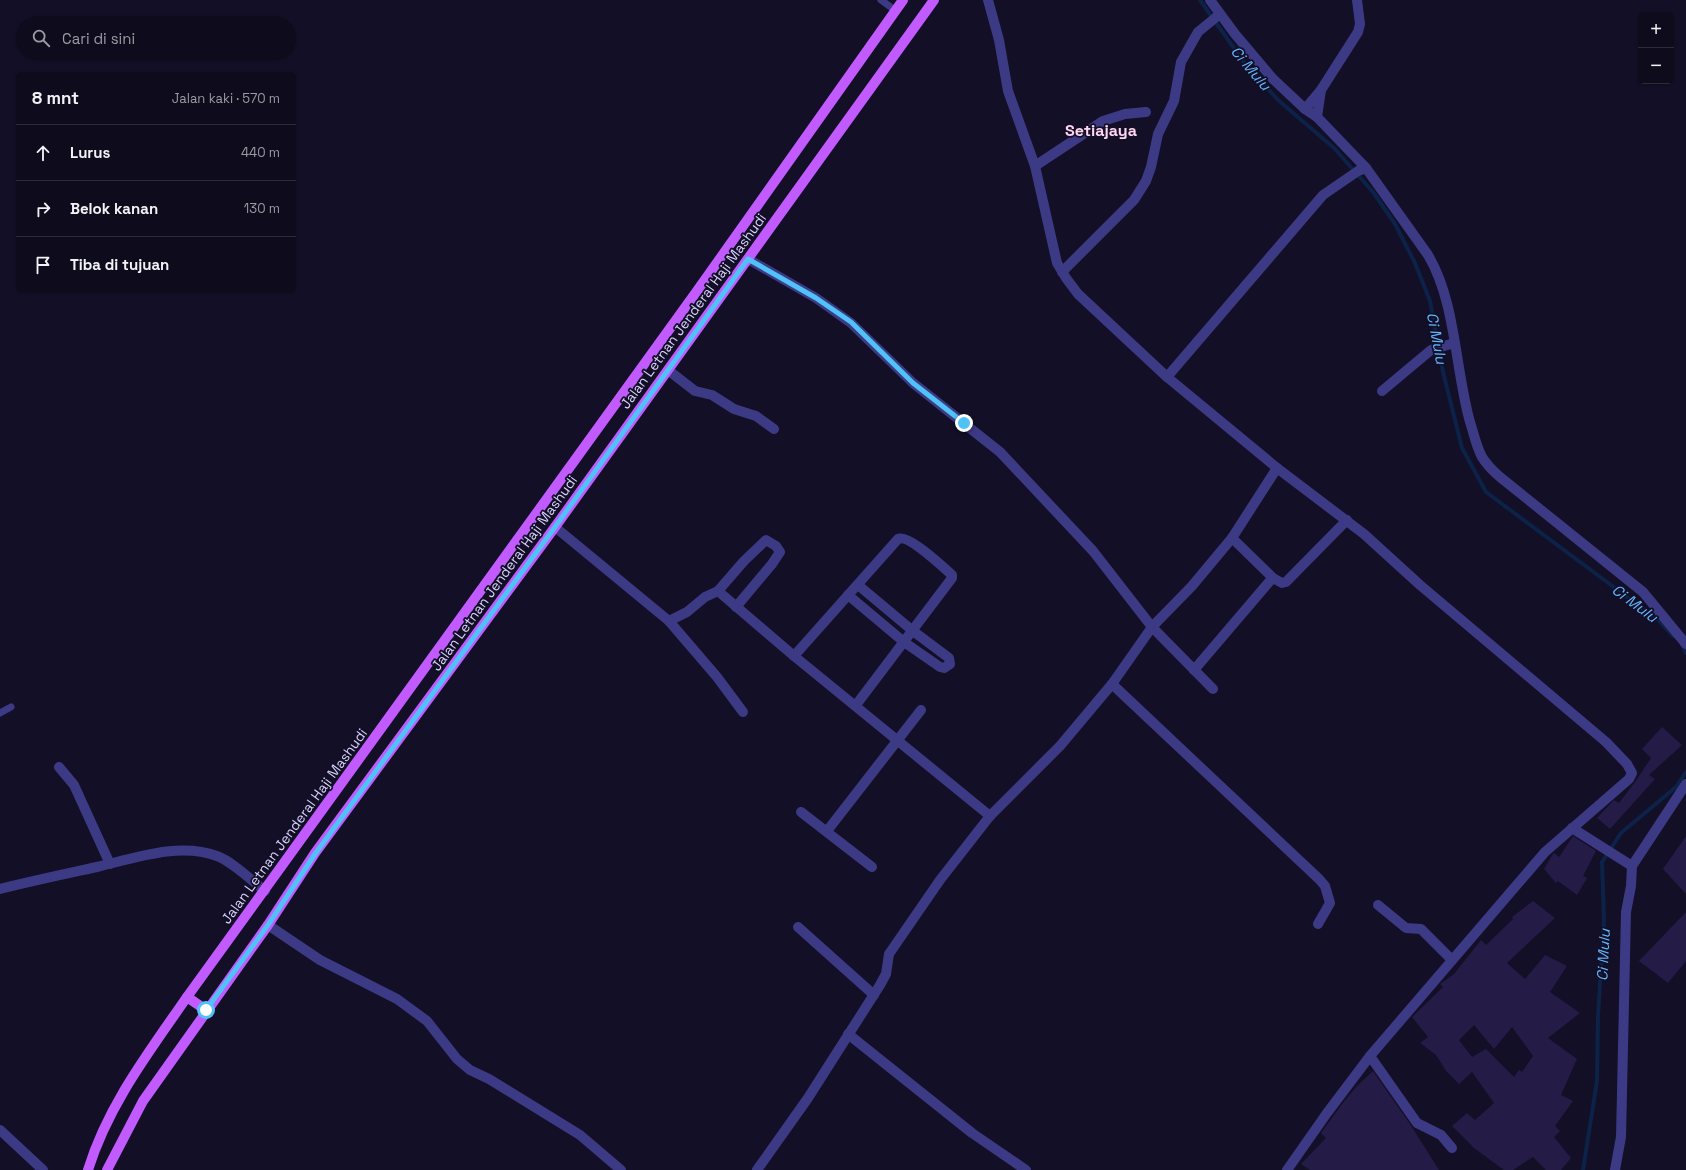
<!DOCTYPE html>
<html lang="id">
<meta charset="utf-8">
<style>
body{margin:0;font-family:"Space Grotesk",sans-serif;background:#171425;color:#f1f3f6}
.controls{position:absolute;right:12px;top:12px;display:grid;overflow:hidden;border-radius:6px;box-shadow:0 1px 3px #0004}
.controls button{width:36px;height:36px;display:grid;place-items:center;padding:0;border:0;border-bottom:1px solid #2e2b3b;background:#0e0b1c;color:#f1f3f6;font:20px sans-serif}
.stop{position:absolute;width:12px;height:12px;margin:-9px;border:3px solid #4fc3f7;border-radius:50%;background:#fff}
.stop.end{background:#4fc3f7;border-color:#fff;box-shadow:0 1px 4px #0008}
.list{margin:0;padding:0;list-style:none}
h2{display:flex;justify-content:space-between;align-items:center;height:52px;margin:0;padding:0 16px;font-size:17px}
h2 small{font-size:13px;font-weight:400;color:#9b9ba3}
.list li{display:grid;grid-template-columns:26px 1fr auto;gap:12px;align-items:center;box-sizing:border-box;height:56px;padding:0 16px;border-top:1px solid #2e2b3b}
.list b{display:block;font-size:15px;white-space:nowrap}
.list em{font-size:13px;font-style:normal;color:#9b9ba3}
.icon{flex:none;width:22px;height:22px;fill:none;stroke:currentColor;stroke-width:2;stroke-linecap:round;stroke-linejoin:round}
.map{position:relative;flex:none;width:1686px;height:1170px;overflow:hidden}
.search{position:absolute;background:#0e0b1c;box-shadow:0 1px 3px #0004;left:16px;top:16px;width:280px;height:44px;display:flex;align-items:center;gap:10px;box-sizing:border-box;padding:0 14px;border-radius:22px;color:#9b9ba3;font-size:15px}
.panel{position:absolute;background:#0e0b1c;box-shadow:0 1px 3px #0004;left:16px;top:72px;width:280px;height:220px;border-radius:6px}
.map>svg:first-child{display:block}
.lines{fill:none;stroke-linecap:round;stroke-linejoin:round}
.stream{stroke:#0c2248;stroke-width:4}
.building{fill:#241b47;fill-rule:evenodd}
.lane{stroke:#3d3a85;stroke-width:7}
.street{stroke:#3d3a85;stroke-width:10}
.primary{stroke:#c25bff;stroke-width:10}
.route{stroke:#4fc3f7;stroke-width:5}
.labels{text-anchor:middle;dominant-baseline:central;stroke-width:3.5;stroke-linejoin:round;paint-order:stroke}
.street-label{font-size:14px;fill:#d9d4ff;stroke:#130f26}
.water-label{font-size:15px;font-style:italic;fill:#62b6ff;stroke:#130f26}
.quarter-label{font-size:16px;font-weight:bold;fill:#ffd6f0;stroke:#130f26}
</style>
<div class="map">
<svg width="1686" height="1170" viewBox="0 0 1686 1170">
<rect width="100%" height="100%" fill="#130f26"/>
<g class="lines">
<g class="stream">
<polyline points="1200,0 1243,61 1278,100 1334,148 1373,192 1395,224 1415,263 1430,301 1443,372 1462,448 1486,492 1658,620 1673,636"/>
<polyline points="1682,645 1686,653"/>
<polyline points="1583,1170 1597,1081 1598,1016 1604,919 1602,862 1621,833 1676,787 1686,772"/>
</g>
</g>
<g class="building">
<polygon points="1662,727 1682,745 1649,775 1655,779 1610,829 1597,818 1614,800 1619,803 1635,782 1651,758 1642,749"/>
<polygon points="1573,836 1596,851 1583,876 1587,878 1577,895 1558,881 1556,883 1544,869 1553,854 1554,853 1559,857"/>
<polygon points="1686,836 1686,894 1663,869"/>
<path d="M1533,901l22,17 -48,45 18,16 20,-24 22,11 -17,26 30,21 -32,25 29,21 -16,36 12,6 -18,25 5,5 -6,6 17,21 -10,12h-15l-13,-13 -20,13h-9l-30,-22 -22,-22 15,-13 8,7 19,-17 -22,-31 -13,12 -13,-13 -10,-16 -16,-12 8,-6 -16,-20 31,-30 -3,-3 14,-10 27,-34 5,5 27,-26 -1,-2zM1474,1025l20,24 18,-22 21,29 -11,16 -3,-2 -5,7 -28,-28 -14,8 -13,-17z"/>
<polygon points="1686,912 1686,961 1668,983 1639,961"/>
<polygon points="1373,1071 1410,1124 1439,1170 1310,1170 1301,1164 1326,1138 1321,1133 1342,1104 1357,1086"/>
</g>
<g class="lines">
<g class="lane">
<polyline points="881,0 896,11"/>
<polyline points="0,713 11,707"/>
</g>
<g class="street">
<polyline points="988,0 999,40 1008,91 1035,166 1057,263 1066,278 1078,294 1167,377 1277,468 1364,534 1420,585 1606,742 1627,764 1632,773 1629,779 1545,852 1370,1056 1327,1113 1287,1170"/>
<path d="M1210,0l25,34 38,45 32,30 12,8 49,51 62,87c28,47 27,114 42,167 4,12 6,24 12,35 5,8 11,14 18,20l143,115 43,52"/>
<polyline points="1305,109 1321,90 1358,32 1360,24 1357,0"/>
<polyline points="1317,117 1321,90"/>
<polyline points="1035,166 1103,121 1125,114 1146,112"/>
<polyline points="748,259 816,298 851,323 913,383 1000,452 1093,551 1152,627 1213,689"/>
<polyline points="1062,272 1134,200 1146,181 1151,167 1158,134 1174,101 1181,62 1198,32 1220,14"/>
<polyline points="668,370 695,391 712,395 734,409 756,416 774,429"/>
<polyline points="1167,377 1323,195 1358,171 1366,168"/>
<polyline points="1382,391 1431,350 1454,343"/>
<polyline points="555,527 669,621 687,612 705,597 718,591 744,561 766,540 776,546 780,552 772,564 736,607"/>
<polyline points="1232,538 1273,578"/>
<polyline points="718,591 794,656 990,816"/>
<polyline points="848,595 904,642 940,667 944,668 950,664 949,658 913,631 858,585"/>
<polyline points="669,621 717,677 743,712"/>
<path d="M794,656l104,-117c10,-5 45,28 54,36v3l-96,127"/>
<polyline points="1194,670 1269,582 1273,578 1282,583 1286,582 1347,520"/>
<polyline points="1112,684 1319,879 1325,886 1330,903 1318,924"/>
<polyline points="59,767 74,785 110,864"/>
<polyline points="801,812 872,867"/>
<polyline points="1572,828 1632,866"/>
<polyline points="827,831 921,710"/>
<path d="M0,889c32,-8 65,-15 97,-22 38,-9 82,-25 120,-11 16,6 34,24 48,35"/>
<polyline points="1378,905 1406,928 1421,929 1452,960"/>
<polyline points="268,925 320,960 397,999 427,1021 457,1059 470,1070 489,1079 580,1135 621,1170"/>
<polyline points="798,927 874,995"/>
<polyline points="848,1034 972,1133 1026,1170"/>
<polyline points="1370,1056 1417,1123 1441,1135 1452,1148"/>
<polyline points="0,1130 43,1170"/>
<polyline points="757,1170 808,1098 880,985 886,974 889,954 940,880 990,816 1060,746 1112,684 1152,627 1192,586 1232,538 1277,468"/>
<polyline points="1615,1170 1621,1137 1626,912 1631,886 1632,866 1686,784"/>
</g>
<g class="primary">
<polyline points="187,997 206,1010"/>
<path d="M88,1170c20,-65 61,-118 99,-173l510,-706 206,-291"/>
<polyline points="107,1170 143,1101 268,925 315,853 555,527 934,0"/>
</g>
</g>
<g class="lines">
<polyline class="route" points="206,1010 268,925 315,854 555,527 748,259 816,298 851,322 913,383 964,423"/>
</g>
<g class="labels">
<g class="street-label">
<text transform="translate(693 311) rotate(-54)">Jalan Letnan Jenderal Haji Mashudi</text>
<text transform="translate(504 573) rotate(-54)">Jalan Letnan Jenderal Haji Mashudi</text>
<text transform="translate(294 826) rotate(-54)">Jalan Letnan Jenderal Haji Mashudi</text>
</g>
<g class="water-label">
<text transform="translate(1251 68) rotate(50)">Ci Mulu</text>
<text transform="translate(1437 338) rotate(79)">Ci Mulu</text>
<text transform="translate(1635 603) rotate(37)">Ci Mulu</text>
<text transform="translate(1603 955) rotate(-87)">Ci Mulu</text>
</g>
<g class="quarter-label">
<text x="1101" y="130">Setiajaya</text>
</g>
</g>
</svg>
<div class="controls">
<button>+</button>
<button>−</button>
</div>
<div class="stop" style="left:206px;top:1010px"></div>
<div class="stop end" style="left:964px;top:423px"></div>
<div class="search"><svg class="icon" aria-label="search" viewBox="0 0 24 24"><circle cx="10" cy="10" r="6"/><path d="M15 15l6 6"/></svg>Cari di sini</div>
<section class="panel">
<h2>8 mnt<small>Jalan kaki · 570 m</small></h2>
<ul class="list">
<li><svg class="icon" aria-label="ahead" viewBox="0 0 24 24"><path d="M12 20V5M6 11l6-6 6 6"/></svg><div><b>Lurus</b></div><em>440 m</em></li>
<li><svg class="icon" aria-label="right" viewBox="0 0 24 24"><path d="M7 20v-9h11M14 6l5 5-5 5"/></svg><div><b>Belok kanan</b></div><em>130 m</em></li>
<li><svg class="icon" aria-label="arrive" viewBox="0 0 24 24"><path d="M6 21V4h12l-3 4 3 4H6"/></svg><div><b>Tiba di tujuan</b></div></li>
</ul>
</section>
</div>
